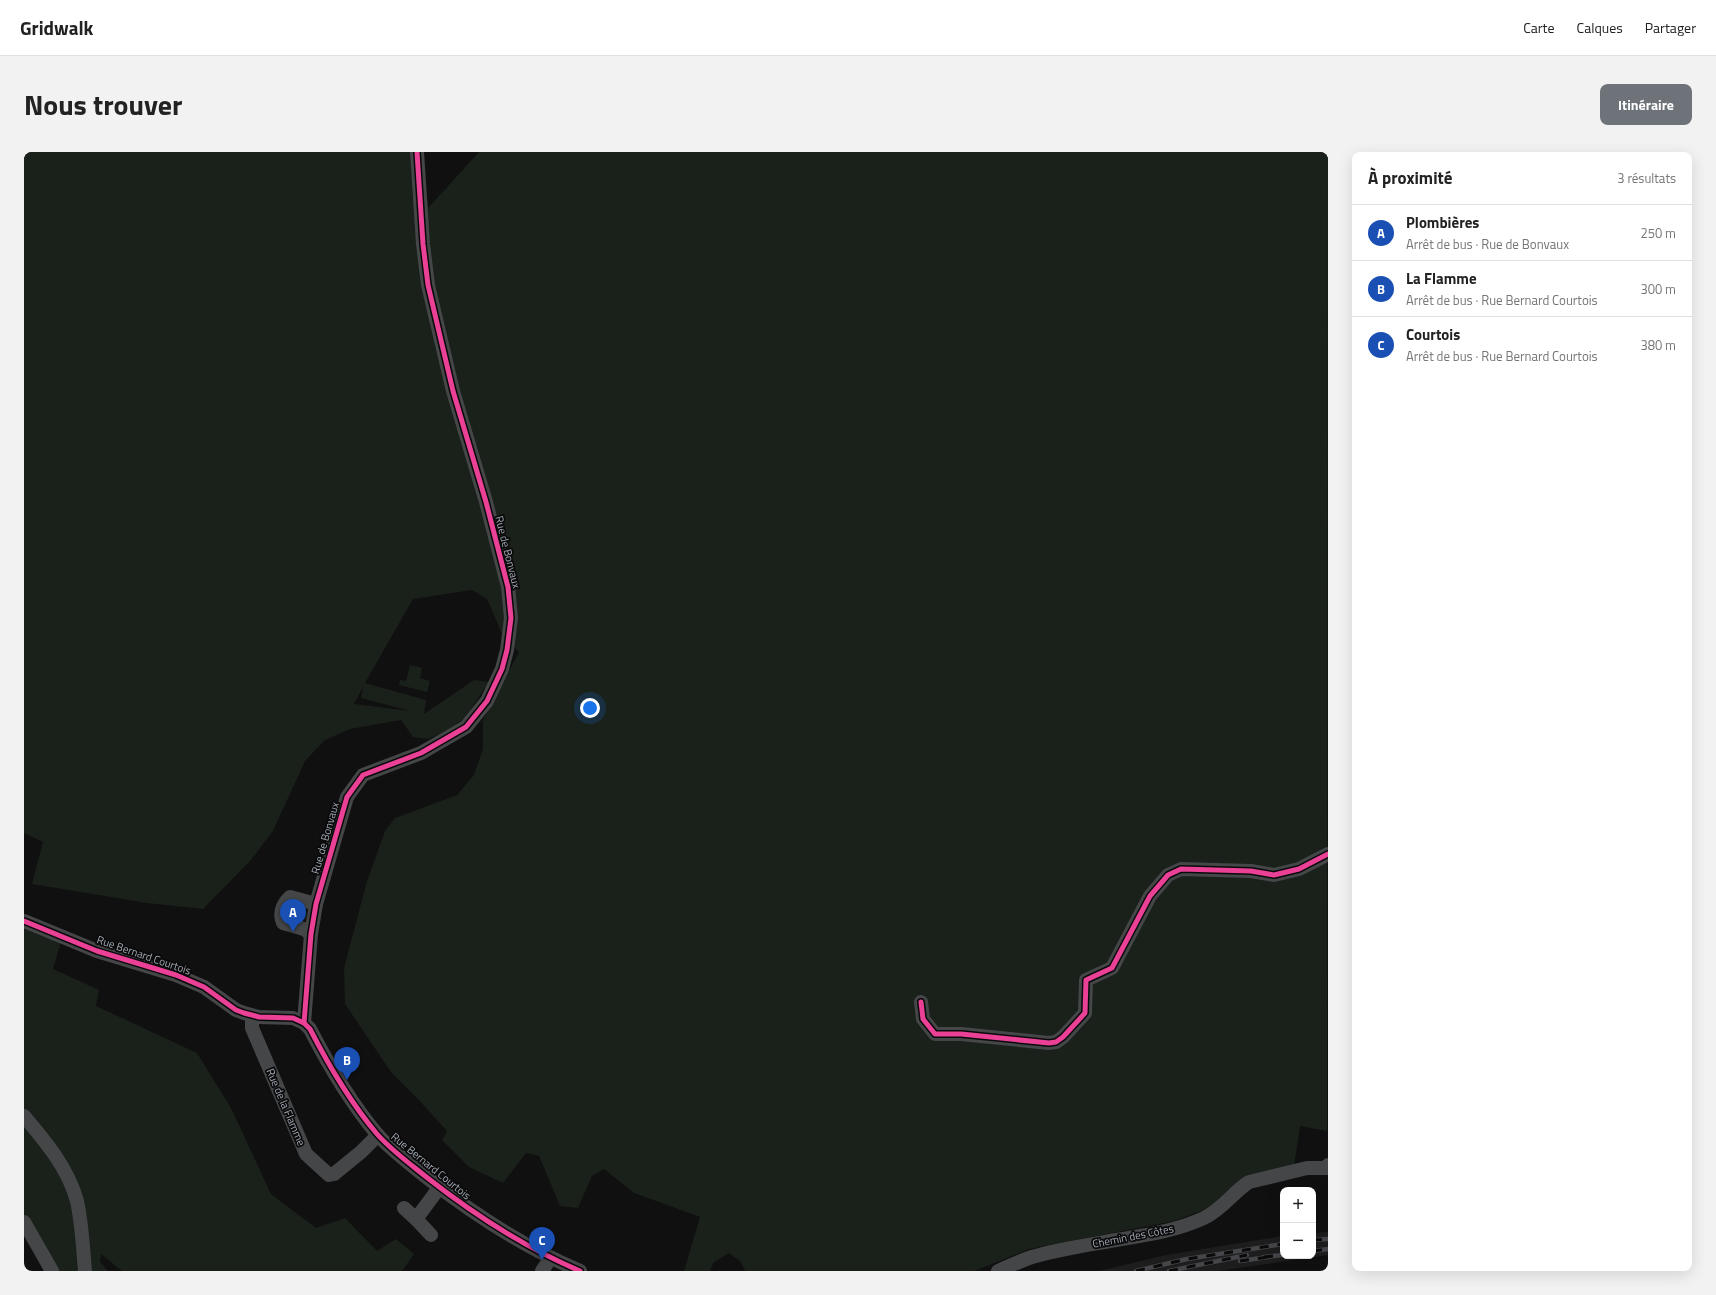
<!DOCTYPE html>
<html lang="fr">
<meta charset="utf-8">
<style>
body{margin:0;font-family:"Titillium Web",sans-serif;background:#f2f2f2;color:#222}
.controls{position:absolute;right:12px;bottom:12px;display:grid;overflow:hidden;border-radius:8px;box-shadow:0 4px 16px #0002}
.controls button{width:36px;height:36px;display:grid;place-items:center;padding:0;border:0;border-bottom:1px solid #e0e0e0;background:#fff;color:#222;font:20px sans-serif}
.you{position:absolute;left:566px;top:556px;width:14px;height:14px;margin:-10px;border:3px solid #fff;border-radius:50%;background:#1a73e8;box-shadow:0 0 0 6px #1a73e833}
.badge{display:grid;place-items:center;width:26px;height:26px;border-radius:50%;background:#6e7379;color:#fff;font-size:13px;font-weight:700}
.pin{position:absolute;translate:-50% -33px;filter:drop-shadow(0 1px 2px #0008)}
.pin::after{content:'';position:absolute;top:21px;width:14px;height:12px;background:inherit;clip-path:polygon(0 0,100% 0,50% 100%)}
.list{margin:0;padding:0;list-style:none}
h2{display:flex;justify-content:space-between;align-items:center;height:52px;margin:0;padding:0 16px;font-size:17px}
h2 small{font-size:13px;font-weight:400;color:#767676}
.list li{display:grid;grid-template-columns:26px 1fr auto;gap:12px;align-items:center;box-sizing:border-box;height:56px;padding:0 16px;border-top:1px solid #e0e0e0}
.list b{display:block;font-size:15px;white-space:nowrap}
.list p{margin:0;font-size:13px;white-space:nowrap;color:#767676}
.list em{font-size:13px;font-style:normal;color:#767676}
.map{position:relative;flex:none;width:1304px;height:1119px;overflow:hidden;border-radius:8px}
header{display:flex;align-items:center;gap:24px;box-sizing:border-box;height:56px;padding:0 20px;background:#fff;border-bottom:1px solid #e0e0e0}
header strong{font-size:19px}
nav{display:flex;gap:22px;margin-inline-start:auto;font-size:14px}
.intro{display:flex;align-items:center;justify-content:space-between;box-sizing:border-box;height:96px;padding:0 24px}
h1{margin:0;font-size:28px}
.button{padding:10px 18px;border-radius:8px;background:#6e7379;color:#fff;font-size:14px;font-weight:700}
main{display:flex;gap:24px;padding:0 24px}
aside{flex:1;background:#fff;border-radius:8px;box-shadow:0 4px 16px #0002}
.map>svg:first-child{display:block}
.built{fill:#1d1d1e}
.green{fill:#1a201a;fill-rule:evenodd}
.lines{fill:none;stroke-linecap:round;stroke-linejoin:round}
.minor{stroke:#444648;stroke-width:14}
.rail-casing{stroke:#454649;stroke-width:4.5}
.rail{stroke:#0a0a0b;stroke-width:3;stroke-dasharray:9;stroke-linecap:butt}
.cycleway-casing{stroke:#0a0a0b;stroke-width:8}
.cycleway{stroke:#ea4096;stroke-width:5}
.labels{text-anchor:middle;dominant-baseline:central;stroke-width:3.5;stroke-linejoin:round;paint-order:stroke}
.street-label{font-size:11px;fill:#a0a8b2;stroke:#0a0a0b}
</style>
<header>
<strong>Gridwalk</strong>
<nav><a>Carte</a><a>Calques</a><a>Partager</a></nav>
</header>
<div class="intro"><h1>Nous trouver</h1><a class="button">Itinéraire</a></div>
<main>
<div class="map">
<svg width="1304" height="1119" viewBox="0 0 1304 1119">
<rect width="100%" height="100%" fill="#101010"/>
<polygon class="built" points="1304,1080 1304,1103 1194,1119 1075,1119 1142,1103 1259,1084 1259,1104 1289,1104 1289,1081"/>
<g class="green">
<path d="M0,0h399l5,56 51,-56h849l-1,979 -27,-5 -6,41 -48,8 -35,32 -37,14 -145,28 -55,22h-229l-4,-9 -12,-9 -15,9 -4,9h-26l16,-54 -66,-24 -30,-24 -12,7 -14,32 -18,-2 -21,-50 -13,-3 -23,30 -34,-16 -27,-27 5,-9 -30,-33 -26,-26 -46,-68 -1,-36 23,-87 18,-50 10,-13 62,-23 17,-20 9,-26v-29l36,-68 -16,-16 -16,-37 -15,-9 -59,9 -48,84 61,17 -2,14 50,-34 15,2 -29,43 -32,14 -15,-2 -12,-17 -51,9 -25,11 -20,21 -32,70 -22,29 -48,49 -56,-6 -115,-19 11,-42 -19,-9zM339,535l-2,11 49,13 -56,-7z"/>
<polygon points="386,513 398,516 396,526 406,529 403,540 375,533 376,528 382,529"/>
<polygon points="266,753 282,757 283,766 277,773 262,765"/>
<polygon points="0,775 37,790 29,817 75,838 72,854 173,901 207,956 247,1042 292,1076 321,1066 353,1099 372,1087 390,1102 378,1119 98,1119 77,1102 76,1110 84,1119 19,1119 30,1114 0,1063"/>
</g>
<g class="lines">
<g class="minor">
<path d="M0,769l73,30 79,24 28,12 32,23 8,3 15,4 34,1 11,5 6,6c19,37 40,73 67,105 14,16 32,29 48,42 48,38 99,71 155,95"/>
<path d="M287,782l-7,-5 -21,-6c-4,-10 -1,-18 7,-26l26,7"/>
<polyline points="897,850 899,867 911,882 937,882 1025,891 1032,890 1039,885 1061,861 1062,828 1088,816 1126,744 1144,723 1157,717 1227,719 1250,723 1275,717 1304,702"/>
<polyline points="228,864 228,876 282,1002 305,1023 310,1022 337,1000 354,983"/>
<polyline points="280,871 287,782 292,752 323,645 339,623 397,601 442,575 463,549 478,517 483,498 487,466 484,435 462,350 429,239 404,133 399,92 393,0"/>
<path d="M0,964c22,26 44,52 53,85 5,23 6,47 8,70"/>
<polyline points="380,1056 392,1067 415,1036"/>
<polyline points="392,1067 407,1083"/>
<polyline points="0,1070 28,1119"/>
<polyline points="518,1119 526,1107"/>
<path d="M974,1119c11,-5 22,-10 34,-14 27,-8 56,-12 84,-17 30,-5 60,-9 88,-22 19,-9 29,-26 45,-36l58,-14h20l1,-3"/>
</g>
<g class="rail-casing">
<g id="rail">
<polyline points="1289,1088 1304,1087"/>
<polyline points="1289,1099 1304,1097"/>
<polyline points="1240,1105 1259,1103"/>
<polyline points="1216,1109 1244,1105"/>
<polyline points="1112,1119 1163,1107 1259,1092"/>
<polyline points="1145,1119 1223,1103"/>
</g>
</g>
<use href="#rail" class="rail"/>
<g class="cycleway-casing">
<g id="cycleway">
<path d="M0,769l73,30 79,24 28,12 32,23 8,3 15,4 34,1 11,5 6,6c19,37 40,73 67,105 14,16 32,29 48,42 48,38 99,71 155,95"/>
<polyline points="897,850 899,867 911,882 937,882 1025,891 1032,890 1039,885 1061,861 1062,828 1088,816 1126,744 1144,723 1157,717 1227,719 1250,723 1275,717 1304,702"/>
<polyline points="280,871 287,782 292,752 323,645 339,623 397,601 442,575 463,549 478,517 483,498 487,466 484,435 462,350 429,239 404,133 399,92 393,0"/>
</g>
</g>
<use href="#cycleway" class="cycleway"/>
</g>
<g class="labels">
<g class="street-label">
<text transform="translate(484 400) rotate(76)">Rue de Bonvaux</text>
<text transform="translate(301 686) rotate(-74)">Rue de Bonvaux</text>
<text transform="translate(120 803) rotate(19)">Rue Bernard Courtois</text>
<text transform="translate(262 955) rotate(67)">Rue de la Flamme</text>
<text transform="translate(407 1014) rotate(39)">Rue Bernard Courtois</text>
<text transform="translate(1109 1084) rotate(-11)">Chemin des Côtes</text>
</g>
</g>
</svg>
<div class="controls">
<button>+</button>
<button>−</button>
</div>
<div class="you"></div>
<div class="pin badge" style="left:269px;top:780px;background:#1a4fb4">A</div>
<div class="pin badge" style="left:323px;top:928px;background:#1a4fb4">B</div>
<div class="pin badge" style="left:518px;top:1108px;background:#1a4fb4">C</div>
</div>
<aside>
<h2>À proximité<small>3 résultats</small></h2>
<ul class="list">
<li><span class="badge" style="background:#1a4fb4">A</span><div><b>Plombières</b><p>Arrêt de bus · Rue de Bonvaux</p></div><em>250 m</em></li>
<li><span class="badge" style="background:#1a4fb4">B</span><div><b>La Flamme</b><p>Arrêt de bus · Rue Bernard Courtois</p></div><em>300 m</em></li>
<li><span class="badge" style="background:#1a4fb4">C</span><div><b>Courtois</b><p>Arrêt de bus · Rue Bernard Courtois</p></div><em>380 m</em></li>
</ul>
</aside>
</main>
